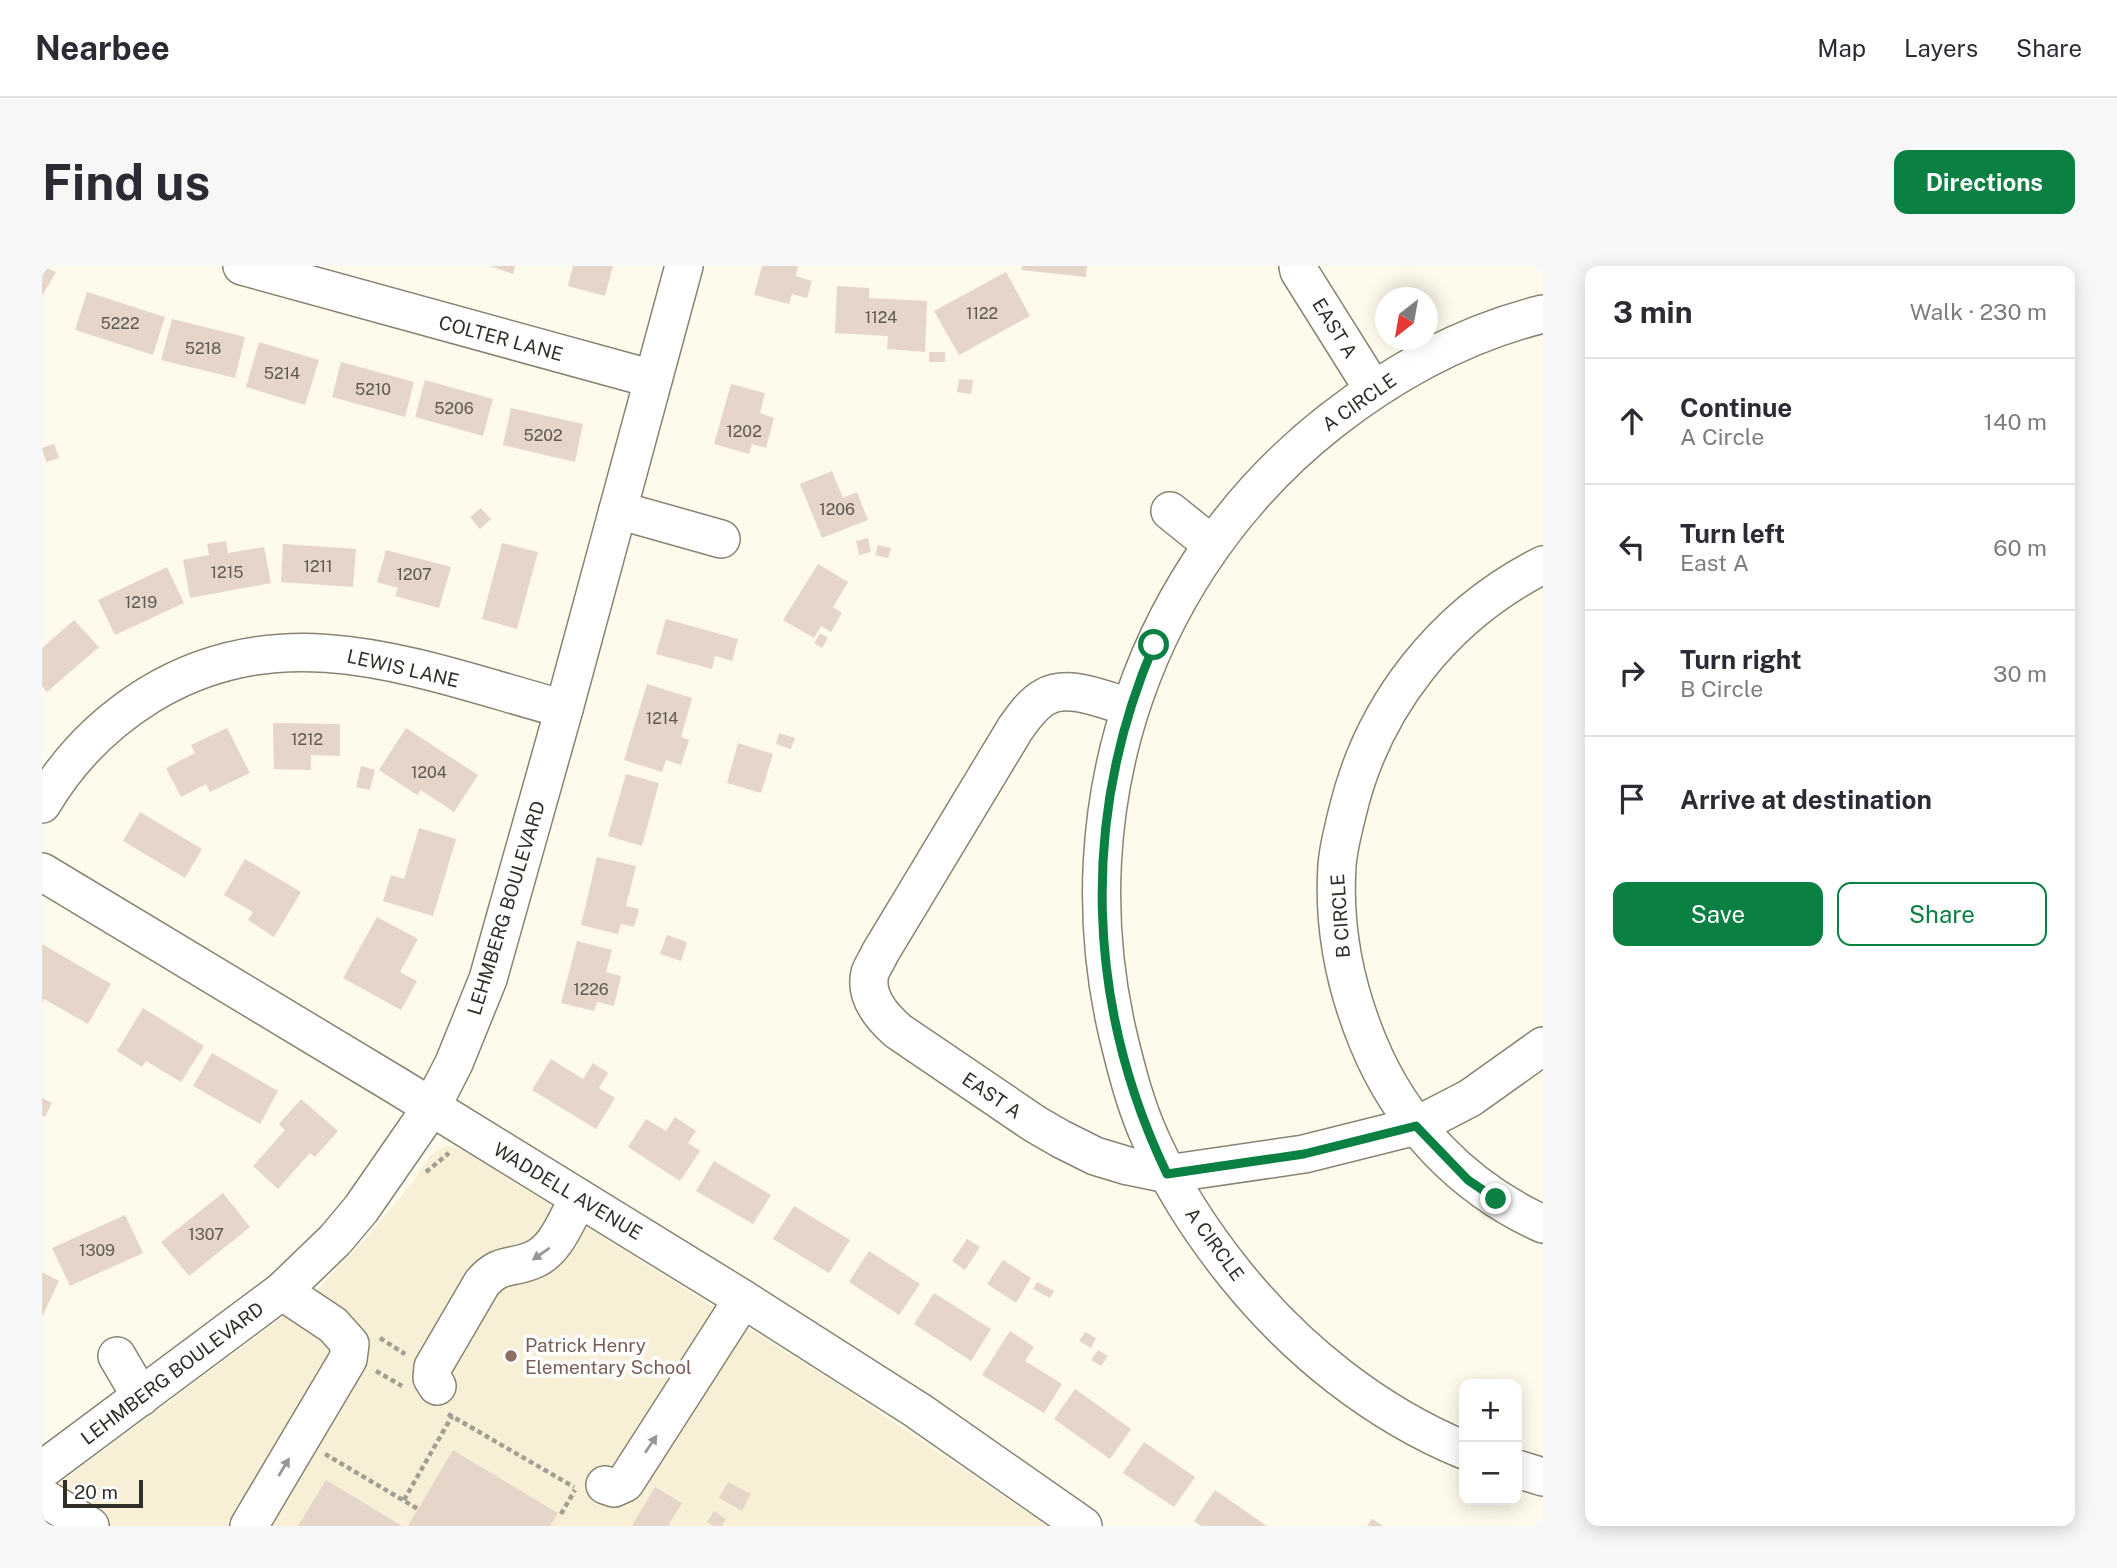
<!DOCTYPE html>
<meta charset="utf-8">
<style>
body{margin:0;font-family:"Public Sans",sans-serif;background:#f7f7f7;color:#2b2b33}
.controls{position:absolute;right:21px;bottom:21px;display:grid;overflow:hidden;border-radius:14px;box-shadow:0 4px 18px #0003}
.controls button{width:63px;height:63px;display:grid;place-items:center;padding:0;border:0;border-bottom:2px solid #e1e1e2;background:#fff;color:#2b2b33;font:35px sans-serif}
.compass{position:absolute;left:1333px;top:21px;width:63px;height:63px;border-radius:50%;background:#fff;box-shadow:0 4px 18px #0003;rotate:211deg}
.scale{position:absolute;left:21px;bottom:18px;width:80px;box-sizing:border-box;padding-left:7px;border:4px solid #312f28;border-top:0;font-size:19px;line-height:24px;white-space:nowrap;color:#312f28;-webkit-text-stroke:5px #fff;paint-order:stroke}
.stop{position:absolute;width:21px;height:21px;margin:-16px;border:5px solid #0b8043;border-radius:50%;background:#fff}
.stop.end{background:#0b8043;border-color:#fff;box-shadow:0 2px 7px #0008}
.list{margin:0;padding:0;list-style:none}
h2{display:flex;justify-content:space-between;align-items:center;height:91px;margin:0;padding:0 28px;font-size:30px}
h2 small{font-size:23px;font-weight:400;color:#7c7c81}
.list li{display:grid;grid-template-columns:46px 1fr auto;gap:21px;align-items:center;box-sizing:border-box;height:126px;padding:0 28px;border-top:2px solid #e1e1e2}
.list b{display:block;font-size:26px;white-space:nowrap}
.list p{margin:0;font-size:23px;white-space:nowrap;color:#7c7c81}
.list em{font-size:23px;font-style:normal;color:#7c7c81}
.actions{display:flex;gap:14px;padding:21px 28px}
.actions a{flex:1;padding:16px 0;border:2px solid #0b8043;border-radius:14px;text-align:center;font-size:24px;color:#0b8043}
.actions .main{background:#0b8043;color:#fff}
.icon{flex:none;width:38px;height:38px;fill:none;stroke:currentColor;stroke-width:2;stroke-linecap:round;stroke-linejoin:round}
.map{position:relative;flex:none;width:1501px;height:1260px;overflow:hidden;border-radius:14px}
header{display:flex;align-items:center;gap:42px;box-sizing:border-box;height:98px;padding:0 35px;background:#fff;border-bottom:2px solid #e1e1e2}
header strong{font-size:33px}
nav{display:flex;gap:38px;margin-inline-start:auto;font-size:24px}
.intro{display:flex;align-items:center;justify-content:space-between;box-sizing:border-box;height:168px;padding:0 42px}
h1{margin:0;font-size:49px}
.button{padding:18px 32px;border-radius:14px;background:#0b8043;color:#fff;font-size:24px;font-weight:700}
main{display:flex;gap:42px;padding:0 42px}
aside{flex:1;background:#fff;border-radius:14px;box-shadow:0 4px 18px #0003}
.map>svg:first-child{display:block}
.built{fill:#f7f0d7}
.building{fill:#e6d6ca}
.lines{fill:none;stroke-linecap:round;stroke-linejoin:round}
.minor-casing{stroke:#888474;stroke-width:40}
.path{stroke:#a19e92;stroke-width:4.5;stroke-dasharray:5 3.5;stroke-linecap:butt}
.minor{stroke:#fff;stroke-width:37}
.oneway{fill:#989794}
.route{stroke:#0b8043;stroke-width:9}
.education-dot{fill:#8d6e63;stroke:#fff;stroke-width:2.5}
.labels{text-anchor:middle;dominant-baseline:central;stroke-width:7;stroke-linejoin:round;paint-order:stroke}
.number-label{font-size:16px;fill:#5e5950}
.street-label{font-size:19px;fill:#312f28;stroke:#fff}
.education-label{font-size:19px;fill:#785e54;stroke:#fff;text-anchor:start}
</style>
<header>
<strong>Nearbee</strong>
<nav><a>Map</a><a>Layers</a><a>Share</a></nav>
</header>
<div class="intro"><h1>Find us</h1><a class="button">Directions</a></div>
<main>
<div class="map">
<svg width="1501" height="1260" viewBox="0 0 1501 1260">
<rect width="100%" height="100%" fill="#fffbec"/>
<polygon class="built" points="404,879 421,884 797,1119 1005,1260 0,1260 0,1230 269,1030 329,967 366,922 388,890"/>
<g class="building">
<polygon points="0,0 14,6 0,30"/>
<polygon points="448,0 473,0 471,8"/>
<polygon points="531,0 571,0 563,30 526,20"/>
<polygon points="720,0 756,0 754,10 770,15 765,32 750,28 747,38 712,29"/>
<polygon points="980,0 1045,0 1044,11 979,4"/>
<polygon points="964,6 988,50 917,89 892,45"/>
<polygon points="795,20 827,22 827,32 885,35 883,86 845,83 846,70 793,67"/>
<polygon points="45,26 123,51 111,89 33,64"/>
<polygon points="130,53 203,71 193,112 119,94"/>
<polygon points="217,76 277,94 263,139 204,121"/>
<rect x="887" y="86" width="16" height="10"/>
<polygon points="299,96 372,116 363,151 290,131"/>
<polygon points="917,113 931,114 929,128 915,126"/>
<polygon points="383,114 451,133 441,170 373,151"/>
<polygon points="689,118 723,127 718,147 732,152 724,182 710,178 707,188 672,178"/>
<polygon points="469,142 541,158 533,196 461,179"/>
<polygon points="12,178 17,192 4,196 0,182"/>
<polygon points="790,205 801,232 815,226 826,254 780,272 758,218"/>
<polygon points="439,242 449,253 438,263 428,251"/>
<polygon points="826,272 829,286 817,289 814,275"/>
<polygon points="184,275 186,287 222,281 229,317 148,332 141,294 167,289 165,278"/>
<polygon points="460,277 496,286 475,363 440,353"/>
<polygon points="241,278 314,283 311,321 239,316"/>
<polygon points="836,279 849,282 846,292 833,289"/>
<polygon points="344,284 409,301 397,342 353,330 356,322 335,316"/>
<polygon points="776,298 806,316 791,341 800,347 789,366 779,360 772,372 741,354"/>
<polygon points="125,301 142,337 73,369 56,334"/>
<polygon points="624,353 696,373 690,395 673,390 670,403 614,388"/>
<polygon points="32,354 57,381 5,426 0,420 0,382"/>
<polygon points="778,367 786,372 780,382 772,377"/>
<polygon points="605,418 650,432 639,471 647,474 639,499 624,494 620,506 582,494"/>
<polygon points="231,457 298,458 298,490 269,489 269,504 232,503"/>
<polygon points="185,462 208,507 168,526 164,518 139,531 124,502 153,487 149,479"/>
<polygon points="364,462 436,509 412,546 379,524 375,529 337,504"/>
<polygon points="737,467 753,472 749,483 734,478"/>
<polygon points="696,477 731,488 719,527 685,517"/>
<polygon points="319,500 333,504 328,524 314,521"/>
<polygon points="584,508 617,517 600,580 566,570"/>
<polygon points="98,546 160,583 143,612 81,575"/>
<polygon points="377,562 414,573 391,650 341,635 349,609 362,613"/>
<polygon points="555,591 594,600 584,640 597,643 592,661 579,658 576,668 539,659"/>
<polygon points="203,593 259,626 232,671 206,654 211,646 182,629"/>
<polygon points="335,651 376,673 358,706 375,715 359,744 301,712"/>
<polygon points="625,669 645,676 639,695 618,688"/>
<polygon points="535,675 570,684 564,706 579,710 572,740 555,736 552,745 519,737"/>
<polygon points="0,678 69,718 46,758 2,733 0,737"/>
<polygon points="101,742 162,780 139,816 104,795 100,801 75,785"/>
<polygon points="170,787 236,825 218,858 151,820"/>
<polygon points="509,793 541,813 551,797 566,807 557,822 573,832 554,863 490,824"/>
<polygon points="0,832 10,837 3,851 0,849"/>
<polygon points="259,833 296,865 273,891 268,887 236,923 211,900 243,864 237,858"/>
<polygon points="633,851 654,865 646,877 658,885 638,915 586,881 604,853 624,865"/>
<polygon points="672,895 729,929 711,958 654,925"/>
<polygon points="181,927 208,961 147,1010 119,976"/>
<polygon points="752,940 808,974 787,1007 731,973"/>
<polygon points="83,949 101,987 28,1020 10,982"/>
<polygon points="925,973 938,981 923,1004 910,995"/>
<polygon points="827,985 878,1018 857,1049 807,1016"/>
<polygon points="961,994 989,1012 974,1037 945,1018"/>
<polygon points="0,1006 17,1015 0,1051"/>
<polygon points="995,1016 1012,1025 1008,1032 991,1023"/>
<polygon points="892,1027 949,1063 929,1095 872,1058"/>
<polygon points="968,1065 992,1081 983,1095 1020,1118 1002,1147 940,1109"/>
<polygon points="1043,1066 1054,1072 1049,1082 1037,1075"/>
<polygon points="1056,1084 1066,1090 1059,1100 1049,1094"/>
<polygon points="1033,1123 1089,1163 1068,1193 1012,1153"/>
<polygon points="1102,1176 1153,1211 1132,1241 1081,1207"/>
<polygon points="411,1184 516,1247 508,1260 366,1260"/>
<polygon points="284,1214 360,1260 256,1260"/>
<polygon points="686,1216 709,1228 700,1245 677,1232"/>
<polygon points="613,1221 640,1237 626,1260 590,1260"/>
<polygon points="1173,1224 1225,1260 1159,1260 1152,1255"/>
<polygon points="672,1245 684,1253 680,1260 671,1260 665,1256"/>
<polygon points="1330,1253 1341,1260 1325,1260"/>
</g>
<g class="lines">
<g class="minor-casing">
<g id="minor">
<polyline points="200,0 611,113"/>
<polyline points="1256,0 1257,5 1331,123"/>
<polyline points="576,244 679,273"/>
<polyline points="1128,245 1169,278"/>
<path d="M1501,299c-99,50 -171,141 -196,249 -4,17 -9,35 -10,52 -4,61 8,120 31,176 33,81 95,146 175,182"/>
<path d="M1088,441c-25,-6 -61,-24 -85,-10 -13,7 -22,21 -30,32l-135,224c-3,7 -8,14 -10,20 -6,24 12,44 28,58l137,93 26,15 34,17 33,10 39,8 137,-20 112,-28 54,-28 73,-52"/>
<path d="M0,538c27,-46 62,-81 107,-109 137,-84 274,-24 415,14"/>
<polyline points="0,606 357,821 701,1033 875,1144 1041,1260"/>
<polyline points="75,1090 99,1131"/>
<path d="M395,1120l-5,-8 1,-11 49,-84c19,-22 30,-13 53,-24 22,-10 32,-41 44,-61"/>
<path d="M1422,1184c-89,-37 -168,-100 -229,-176 -33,-41 -61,-84 -83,-132 -16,-34 -25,-70 -34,-107 -54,-230 27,-468 213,-614 63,-49 135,-88 212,-107"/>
<polyline points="1475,1203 1501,1211"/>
<polyline points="0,1204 240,1025 293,974 319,943 389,842 412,797 446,713 522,443 642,0"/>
<polyline points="563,1219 572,1222 583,1217 701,1033"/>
<polyline points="0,1231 48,1260"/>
<polyline points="207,1260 306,1093 308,1078 291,1059 240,1025"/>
</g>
</g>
<g class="path">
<polyline points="384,906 407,887"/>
<polyline points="338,1072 363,1088"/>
<polyline points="334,1105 360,1120"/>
<polyline points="406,1148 532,1221"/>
<polyline points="283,1188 376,1243"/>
<polyline points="362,1234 410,1150"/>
<polyline points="519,1248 533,1224"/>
</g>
<use href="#minor" class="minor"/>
</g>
<defs><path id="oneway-solid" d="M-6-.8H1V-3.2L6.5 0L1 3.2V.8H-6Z" transform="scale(1.75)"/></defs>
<g class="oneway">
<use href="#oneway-solid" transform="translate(499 988) rotate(145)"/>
<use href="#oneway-solid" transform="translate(609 1178) rotate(-56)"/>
<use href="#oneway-solid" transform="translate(242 1201) rotate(-59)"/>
</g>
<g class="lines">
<path class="route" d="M1112,379c-74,173 -68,360 13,529l137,-20 112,-28 52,54 28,19"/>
</g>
<circle class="education-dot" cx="469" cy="1090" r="7"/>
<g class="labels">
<g class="number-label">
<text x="940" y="47">1122</text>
<text x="839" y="51">1124</text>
<text x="78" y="57">5222</text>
<text x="161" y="82">5218</text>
<text x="240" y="107">5214</text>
<text x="331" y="123">5210</text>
<text x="412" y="142">5206</text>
<text x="702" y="165">1202</text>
<text x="501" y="169">5202</text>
<text x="795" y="243">1206</text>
<text x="276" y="300">1211</text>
<text x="185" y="306">1215</text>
<text x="372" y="308">1207</text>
<text x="99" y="336">1219</text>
<text x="620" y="452">1214</text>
<text x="265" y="473">1212</text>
<text x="387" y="506">1204</text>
<text x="549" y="723">1226</text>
<text x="164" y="968">1307</text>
<text x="55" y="984">1309</text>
</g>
<g class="street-label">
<text transform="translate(1293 62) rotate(58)">EAST A</text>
<text transform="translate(459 72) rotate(15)">COLTER LANE</text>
<text transform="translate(1317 136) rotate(-35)">A CIRCLE</text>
<text transform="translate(361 402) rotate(13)">LEWIS LANE</text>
<text transform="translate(464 642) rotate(-73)">LEHMBERG BOULEVARD</text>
<text transform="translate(1298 650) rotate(-94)">B CIRCLE</text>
<text transform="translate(950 829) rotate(34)">EAST A</text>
<text transform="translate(526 925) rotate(31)">WADDELL AVENUE</text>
<text transform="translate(1173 978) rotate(54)">A CIRCLE</text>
<text transform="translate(130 1107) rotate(-37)">LEHMBERG BOULEVARD</text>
</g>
<g class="education-label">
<text x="483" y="1079">Patrick Henry<tspan x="483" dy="22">Elementary School</tspan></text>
</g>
</g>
</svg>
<div class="controls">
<button>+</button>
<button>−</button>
</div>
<svg class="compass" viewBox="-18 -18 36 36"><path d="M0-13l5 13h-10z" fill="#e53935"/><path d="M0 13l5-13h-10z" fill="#7c7c81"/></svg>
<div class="scale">20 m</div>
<div class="stop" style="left:1112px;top:379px"></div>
<div class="stop end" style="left:1454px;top:933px"></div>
</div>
<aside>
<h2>3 min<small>Walk · 230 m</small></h2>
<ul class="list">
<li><svg class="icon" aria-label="ahead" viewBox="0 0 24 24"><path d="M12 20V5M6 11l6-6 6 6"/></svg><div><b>Continue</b><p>A Circle</p></div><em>140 m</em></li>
<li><svg class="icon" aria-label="left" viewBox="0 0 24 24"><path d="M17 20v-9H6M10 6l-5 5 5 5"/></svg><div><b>Turn left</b><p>East A</p></div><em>60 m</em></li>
<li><svg class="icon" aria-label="right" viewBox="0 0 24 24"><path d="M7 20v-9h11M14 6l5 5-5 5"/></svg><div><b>Turn right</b><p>B Circle</p></div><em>30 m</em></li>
<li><svg class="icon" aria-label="arrive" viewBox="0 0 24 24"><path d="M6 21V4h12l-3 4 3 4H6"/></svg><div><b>Arrive at destination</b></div></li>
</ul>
<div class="actions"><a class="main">Save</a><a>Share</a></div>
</aside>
</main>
